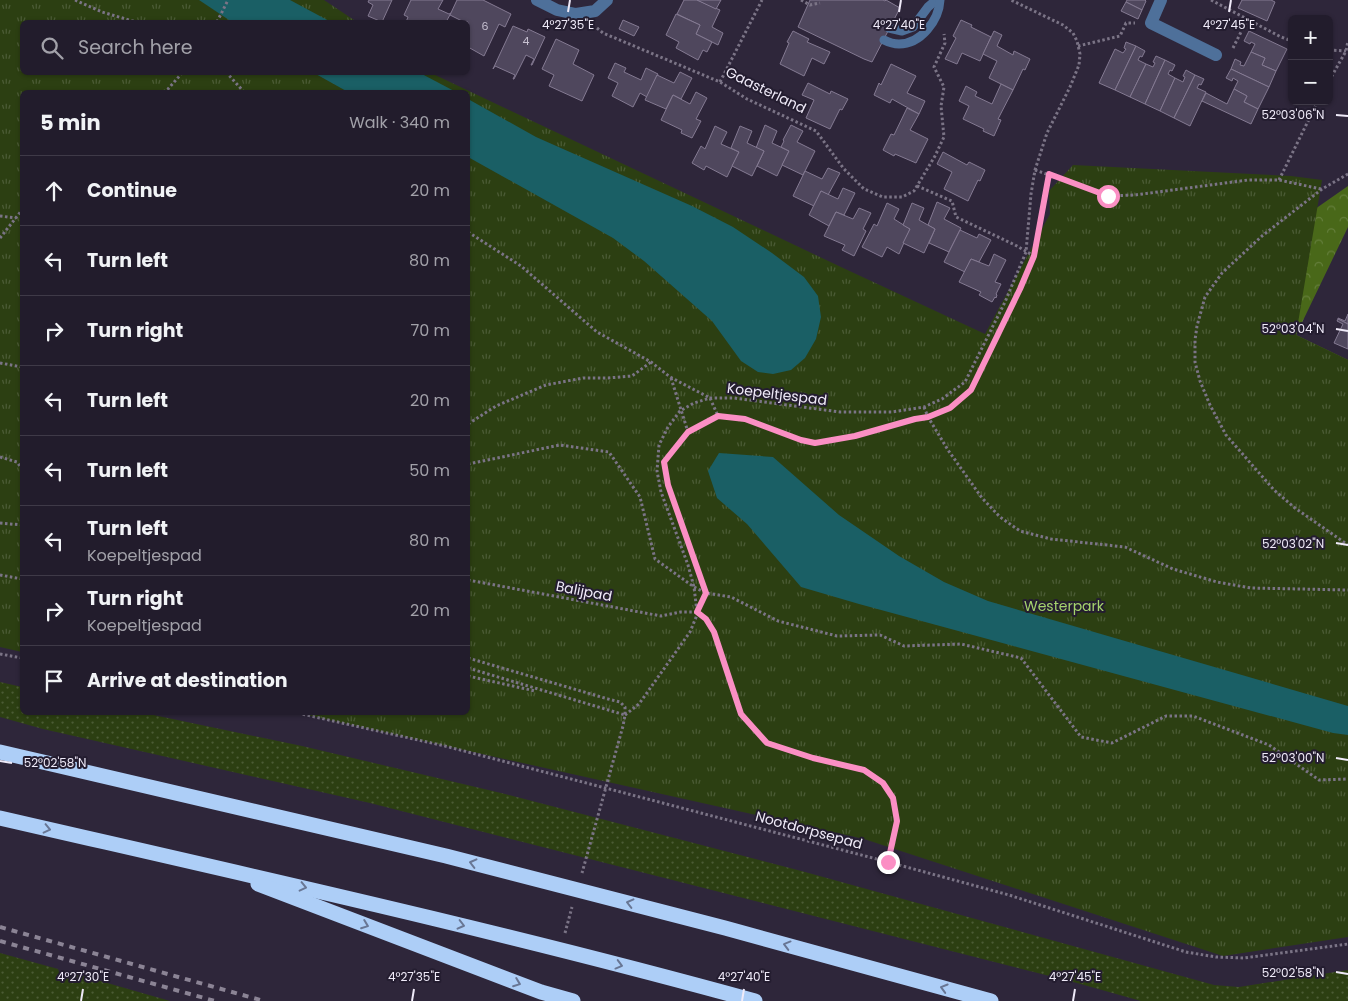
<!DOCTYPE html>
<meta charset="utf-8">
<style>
body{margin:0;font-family:Poppins,sans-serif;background:#2a2534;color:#f1f3f6}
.controls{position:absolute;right:15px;top:15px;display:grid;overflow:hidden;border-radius:8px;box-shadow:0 1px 4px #0004}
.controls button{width:45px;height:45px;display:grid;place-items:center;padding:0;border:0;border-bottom:1px solid #3f3a48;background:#221c2c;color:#f1f3f6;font:25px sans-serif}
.stop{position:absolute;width:15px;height:15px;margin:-11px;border:4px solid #fb8fc4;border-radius:50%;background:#fff}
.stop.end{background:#fb8fc4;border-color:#fff;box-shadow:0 1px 5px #0008}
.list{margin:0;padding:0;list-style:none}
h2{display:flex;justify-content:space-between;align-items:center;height:65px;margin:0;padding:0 20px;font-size:21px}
h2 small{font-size:16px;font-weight:400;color:#a2a1a9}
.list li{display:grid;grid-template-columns:32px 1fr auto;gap:15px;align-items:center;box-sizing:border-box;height:70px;padding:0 20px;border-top:1px solid #3f3a48}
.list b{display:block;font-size:19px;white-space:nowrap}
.list p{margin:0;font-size:16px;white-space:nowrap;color:#a2a1a9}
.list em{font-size:16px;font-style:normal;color:#a2a1a9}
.icon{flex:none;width:28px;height:28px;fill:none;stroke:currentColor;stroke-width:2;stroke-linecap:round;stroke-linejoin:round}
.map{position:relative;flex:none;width:1348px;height:1001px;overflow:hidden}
.search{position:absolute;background:#221c2c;box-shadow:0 1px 4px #0004;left:20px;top:20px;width:450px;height:55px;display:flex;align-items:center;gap:12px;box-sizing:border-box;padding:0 18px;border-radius:8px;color:#a2a1a9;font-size:19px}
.panel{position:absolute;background:#221c2c;box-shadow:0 1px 4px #0004;left:20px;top:90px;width:450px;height:625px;border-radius:8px}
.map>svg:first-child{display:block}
.grass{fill:url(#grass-dots)}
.forest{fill:url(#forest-crowns)}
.park{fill:url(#park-tufts)}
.water{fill:#1a5f65}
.building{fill:#4f475d;stroke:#847a92}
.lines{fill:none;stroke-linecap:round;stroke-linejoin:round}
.path{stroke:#7b7486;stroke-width:3;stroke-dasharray:2.5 2.5;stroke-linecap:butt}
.service{stroke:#4e709a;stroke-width:9}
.minor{stroke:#4e709a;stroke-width:12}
.motorway{stroke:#adcef7;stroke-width:15}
.rail{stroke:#8b8495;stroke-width:4;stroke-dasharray:6 6;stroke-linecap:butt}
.oneway{stroke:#687694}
.route{stroke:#fb8fc4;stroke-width:6}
.ticks{fill:none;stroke:#efeaf8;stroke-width:2}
.labels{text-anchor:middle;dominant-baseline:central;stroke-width:4;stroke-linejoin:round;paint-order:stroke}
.number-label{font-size:11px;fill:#c7c1d1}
.street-label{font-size:14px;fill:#efeaf8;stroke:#241d30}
.park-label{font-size:14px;fill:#a5d36d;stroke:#241d30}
.ticks-label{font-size:12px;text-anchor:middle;fill:#efeaf8;stroke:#241d30;stroke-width:4;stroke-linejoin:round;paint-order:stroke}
</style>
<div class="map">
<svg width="1348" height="1001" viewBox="0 0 1348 1001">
<defs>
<pattern id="grass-dots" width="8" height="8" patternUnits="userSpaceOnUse" patternTransform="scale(1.25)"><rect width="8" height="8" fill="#2c3f12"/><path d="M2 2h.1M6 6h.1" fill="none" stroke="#4b5b35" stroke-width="1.8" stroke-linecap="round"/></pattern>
<pattern id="forest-crowns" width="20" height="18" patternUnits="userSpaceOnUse" patternTransform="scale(1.25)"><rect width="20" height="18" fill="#496819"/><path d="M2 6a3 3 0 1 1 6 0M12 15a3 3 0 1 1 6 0" fill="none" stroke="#647e3b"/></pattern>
<pattern id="park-tufts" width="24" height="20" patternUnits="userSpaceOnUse" patternTransform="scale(1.25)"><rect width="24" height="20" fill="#2c3f12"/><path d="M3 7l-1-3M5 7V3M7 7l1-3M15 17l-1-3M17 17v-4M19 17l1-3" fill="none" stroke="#4b5b35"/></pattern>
</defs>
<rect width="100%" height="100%" fill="#2e263a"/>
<g class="grass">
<polygon points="0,682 22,687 22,712 144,713 302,746 501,793 805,872 1214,985 1239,987 1348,970 1348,1001 1141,1001 1077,983 370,803 43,729 0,717"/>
<polygon points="0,953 58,969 59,972 60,972 62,970 170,1001 0,1001"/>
</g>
<polygon class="forest" points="1348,186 1348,227 1296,335 1348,360 1348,469 1271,322 1295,223"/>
<polygon class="park" points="0,0 324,0 357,22 22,22 22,72 431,73 841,267 985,334 1050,214 1049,191 1073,165 1291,176 1322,180 1296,335 1348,360 1348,937 1223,956 864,839 298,713 468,712 468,92 22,92 22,652 0,647"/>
<g class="water">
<polygon points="199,0 290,0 331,22 232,22"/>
<polygon points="314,73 420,73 456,92 348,92"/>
<polygon points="468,99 536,137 692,206 733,227 772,253 804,277 818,296 821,317 816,339 805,358 791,370 773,374 758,372 741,361 712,321 644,261 613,238 468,157"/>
<polygon points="719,453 773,457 839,515 899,556 944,582 988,601 1348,706 1348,735 1333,733 859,604 801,587 747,524 717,498 708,471"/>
</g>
<g class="building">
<polygon points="369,0 392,0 382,22 368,16 373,5 368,2"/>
<polygon points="411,0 443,0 438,9 449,14 451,13 446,22 406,22 408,17 404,15"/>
<polygon points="457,0 483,0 511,14 505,27 499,24 484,56 468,47 468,22 464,22 450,15"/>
<polygon points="684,0 697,0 720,10 712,27 723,33 718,45 696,34 700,25 677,14"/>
<polygon points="697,0 721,0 716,9"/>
<polygon points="810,0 883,0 885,1 886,0 900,8 872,62 864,59 798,27"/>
<polygon points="1127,0 1145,0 1146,1 1142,10 1126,2"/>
<polygon points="1242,0 1271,0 1275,2 1267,21 1238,8"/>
<polygon points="1126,2 1142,10 1138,19 1121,11"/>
<polygon points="676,14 700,25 696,34 712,42 707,52 703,50 698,60 676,48 679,42 666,35"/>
<polygon points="623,20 639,27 634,36 619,29"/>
<polygon points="961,20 972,25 971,27 991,37 980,61 962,53 957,64 945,59 956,38 953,36"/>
<polygon points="513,26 527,32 528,29 545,37 532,65 531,65 534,59 526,55 514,79 513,79 515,75 495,66 493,69"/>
<polygon points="793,31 809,39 807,42 830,52 824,64 812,58 804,76 780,64 789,43 787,42"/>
<polygon points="994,31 1002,35 997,46 1013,55 1014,51 1030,59 1025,70 1023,69 1013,90 989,78 997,61 983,54"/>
<polygon points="1249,31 1287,49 1276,71 1262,65 1265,58 1251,52 1255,44 1251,42 1250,44 1244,41"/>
<polygon points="556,39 579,50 573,64 594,75 582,101 549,86 554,75 542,69"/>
<polygon points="1126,42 1136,46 1115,90 1099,83 1115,49 1123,53 1126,49 1124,48"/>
<polygon points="1136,46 1145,51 1142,57 1140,56 1138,60 1146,64 1130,97 1115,90"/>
<polygon points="1251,52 1265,58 1262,65 1276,71 1269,87 1231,69 1235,59 1241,62 1240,65 1244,66"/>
<polygon points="1156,56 1165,60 1145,104 1130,97 1146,64 1153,67 1155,63 1153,62"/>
<polygon points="1165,60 1175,65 1172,71 1170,70 1168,74 1175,78 1160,111 1145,104"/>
<polygon points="615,63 626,68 624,72 641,80 646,68 658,74 647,97 640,93 633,107 612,96 618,83 608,78"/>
<polygon points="891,64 916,76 907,93 925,101 919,114 892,99 890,103 874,95 879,83 881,85"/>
<polygon points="1231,69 1269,87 1258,109 1244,102 1247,96 1234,89 1238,81 1233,78 1232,81 1226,78"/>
<polygon points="1186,70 1195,75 1174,118 1160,111 1175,78 1183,82 1185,77 1183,76"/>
<polygon points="680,72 692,78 681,99 673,95 666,109 645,100 657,75 674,83"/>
<polygon points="1195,75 1204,79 1201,85 1199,84 1197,88 1206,92 1190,126 1174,118"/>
<polygon points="808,83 830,94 831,91 848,99 842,110 840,109 830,129 806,118 814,100 802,95"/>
<polygon points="1001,84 1013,90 998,119 1001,120 994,136 983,131 984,129 963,119 969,106 959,101 966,86 977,92 975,96 992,104"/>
<polygon points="1234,89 1247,96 1244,102 1258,109 1251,124 1202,101 1206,93 1227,104"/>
<polygon points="696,92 707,98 696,119 701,121 692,138 681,133 682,130 661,120 673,95 690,104"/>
<polygon points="907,108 919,114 910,130 928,139 916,163 895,154 894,156 883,150 891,134 894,135"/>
<polygon points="765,125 777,131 772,143 789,151 777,176 757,166 764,151 756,148"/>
<polygon points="791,125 803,131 797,142 815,151 803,175 782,165 789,151 781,147 784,141 783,140"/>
<polygon points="715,126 727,132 721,144 739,152 727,177 706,166 704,170 692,163 701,146 705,149"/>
<polygon points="740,126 752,131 747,143 764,151 752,176 732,166 739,152 731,148"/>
<polygon points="943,152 967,165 969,162 985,170 980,181 978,180 968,201 944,189 952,172 937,164"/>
<polygon points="828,168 840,173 828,195 821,191 814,206 793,196 805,171 822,179"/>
<polygon points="843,188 855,193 844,215 836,212 829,226 809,215 821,191 838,199"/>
<polygon points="937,202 950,208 944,219 961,228 949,252 929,243 935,229 928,225"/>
<polygon points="887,203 899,209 894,219 910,229 899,254 887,247 882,257 862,247 874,224 877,226"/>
<polygon points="912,203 924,208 919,220 935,229 924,253 903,243 910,229 903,225"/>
<polygon points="859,208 871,213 863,229 866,231 854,256 842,250 845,245 824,236 836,212 853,219"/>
<polygon points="960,230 977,238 979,234 991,240 979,262 971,259 965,272 944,262"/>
<polygon points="994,254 1006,260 995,282 1001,284 996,294 997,295 996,298 995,297 992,302 979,295 981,292 959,282 971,259 989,266"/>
<polygon points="1348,314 1348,324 1338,319 1338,318 1345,321"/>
<polygon points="1338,319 1348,324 1348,349 1334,343 1343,324 1337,321"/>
</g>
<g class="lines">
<g class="path">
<polyline points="75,0 102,12 136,22"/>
<polyline points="801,0 810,5 820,3"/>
<polyline points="1211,0 1281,37 1292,41"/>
<polyline points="217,22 228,0"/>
<polyline points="597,28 603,33 720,82 747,99 816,131 844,169 864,189 883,197 902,197 914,191 935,156 944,137 941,106 944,87 934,67 945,43 944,34"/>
<polyline points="1078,46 1120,36 1126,23 1135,23"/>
<polyline points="1233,48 1247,20"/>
<polyline points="1329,50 1346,51"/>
<polyline points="226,72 244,92"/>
<polyline points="1329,81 1346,51 1348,41"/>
<polyline points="720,82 762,0"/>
<polyline points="163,92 168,89 183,72"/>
<polyline points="1035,170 1108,196 1135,195 1248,180 1279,180 1321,189"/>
<polyline points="1348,174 1322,189 1262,236 1222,273 1205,297 1197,326 1195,340 1195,362 1200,381 1210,405 1226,435 1274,490 1295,508 1348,545"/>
<polyline points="1279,180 1318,101"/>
<polyline points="917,186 952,201 956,217 1015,245 1034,256"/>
<polyline points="0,216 16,218"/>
<polyline points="468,232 521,266 597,332 651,362 670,377 710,398 718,416"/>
<polyline points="0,238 22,210"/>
<polyline points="0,363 22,367"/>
<polyline points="671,378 688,432"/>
<polyline points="924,407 928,417 948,450 982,498 1000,517 1020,531 1051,539 1125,547 1173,569 1217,582 1251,588 1348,590"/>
<polyline points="468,424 496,406 546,385 583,378 608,378 632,376 651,362"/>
<polyline points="0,457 17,462 22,469"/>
<polyline points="468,464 560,445 609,452 640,497 655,559 694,587 706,593 731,597 778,621 837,636 880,635 904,646 961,644 1021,658 1081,737 1112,743 1166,716 1193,716 1269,745 1319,780 1348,779"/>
<polyline points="0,523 22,525"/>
<polyline points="0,575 22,579"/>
<polyline points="468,580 661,616 681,612 697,612"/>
<polyline points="0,654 22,658"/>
<polyline points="468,658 608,699 620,702 625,707 625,715 623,726 582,873"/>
<polyline points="468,668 625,715"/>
<polyline points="468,676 535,691"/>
<polyline points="293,712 445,746 888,862 1009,895 1186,952 1216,957 1244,958 1348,944"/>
<polyline points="625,715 639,704 690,632 706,593 668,485 665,462 688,432 718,416 745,419 801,440 815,443 855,436 915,419 928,417 950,408 971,390 1020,289 1034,256 1049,174"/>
<polyline points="888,862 897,821 893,798 883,783 864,770 813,758 767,743 741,714 714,632 706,619 697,612 694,587 688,565 661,492 657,471 659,445 668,427 680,411 694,403 710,398 734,398 840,412 892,412 924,407 942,399 965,382 1005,302 1026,252 1031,194 1035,170 1047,133 1070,87 1079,65 1080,54 1077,41 1073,33 1063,25 1011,0"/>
<polyline points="565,933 572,907"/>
</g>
<g class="service">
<polyline points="889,28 902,31 913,27 928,7 936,0"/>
<path d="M884,40c4,2 11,4 15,4 22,0 40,-24 41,-44"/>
</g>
<g class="minor">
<polyline points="537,0 557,10 576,14 595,11 607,0"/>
<polyline points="1161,0 1151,23 1216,55"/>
</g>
<g class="motorway">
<polyline points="0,752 446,856 725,928 991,1001"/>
<path d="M0,818c252,58 505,114 755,183"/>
<polyline points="258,884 541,992 573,1001"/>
</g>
<g class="rail">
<polyline points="0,927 264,1001"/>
<polyline points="0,941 215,1001"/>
</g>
</g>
<defs><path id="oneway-chevron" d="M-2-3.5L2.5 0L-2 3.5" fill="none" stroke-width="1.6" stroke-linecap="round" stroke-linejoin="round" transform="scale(1.25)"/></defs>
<g class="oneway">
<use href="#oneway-chevron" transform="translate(47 829) rotate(13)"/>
<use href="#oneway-chevron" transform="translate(473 863) rotate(-166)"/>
<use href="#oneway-chevron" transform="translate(303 887) rotate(13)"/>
<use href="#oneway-chevron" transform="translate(630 903) rotate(-166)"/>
<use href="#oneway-chevron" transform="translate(365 925) rotate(21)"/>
<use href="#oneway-chevron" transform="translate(461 925) rotate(14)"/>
<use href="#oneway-chevron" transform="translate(787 945) rotate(-165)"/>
<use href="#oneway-chevron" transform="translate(619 965) rotate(15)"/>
<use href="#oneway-chevron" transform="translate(517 983) rotate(21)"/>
<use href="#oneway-chevron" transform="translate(944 988) rotate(-164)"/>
</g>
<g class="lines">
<polyline class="route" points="888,862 897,821 893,798 883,783 864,770 813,758 767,743 741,714 714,632 706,619 697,612 706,593 668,485 664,462 688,432 718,416 745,419 801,440 815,443 855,436 915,419 928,417 950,408 971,390 1020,289 1034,256 1049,174 1108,196"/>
</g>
<path class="ticks" d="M568,12l2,-12M899,12l2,-12M1229,12l2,-12M1336,115l12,1M1336,329l12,2M1336,543l12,2M1336,758l12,2M0,761l12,2M1336,972l12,2M81,1001l2,-12M412,1001l2,-12M742,1001l2,-12M1073,1001l2,-12"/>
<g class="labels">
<g class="number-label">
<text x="485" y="26">6</text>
<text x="526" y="41">4</text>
</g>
<g class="street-label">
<text transform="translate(766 90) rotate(26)">Gaasterland</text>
<text transform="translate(777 394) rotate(7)">Koepeltjespad</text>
<text transform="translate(584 591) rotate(11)">Balijpad</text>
<text transform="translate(809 830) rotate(15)">Nootdorpsepad</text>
</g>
<g class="park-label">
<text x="1064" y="606">Westerpark</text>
</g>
</g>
<g class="ticks-label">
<text x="568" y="29">4°27'35"E</text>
<text x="899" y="29">4°27'40"E</text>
<text x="1229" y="29">4°27'45"E</text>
<text x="1293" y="119">52°03'06"N</text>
<text x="1293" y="333">52°03'04"N</text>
<text x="1293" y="548">52°03'02"N</text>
<text x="1293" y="762">52°03'00"N</text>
<text x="55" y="767">52°02'58"N</text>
<text x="1293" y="977">52°02'58"N</text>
<text x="83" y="981">4°27'30"E</text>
<text x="414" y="981">4°27'35"E</text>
<text x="744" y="981">4°27'40"E</text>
<text x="1075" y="981">4°27'45"E</text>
</g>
</svg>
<div class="controls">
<button>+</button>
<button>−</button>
</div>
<div class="stop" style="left:1108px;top:196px"></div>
<div class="stop end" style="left:888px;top:862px"></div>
<div class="search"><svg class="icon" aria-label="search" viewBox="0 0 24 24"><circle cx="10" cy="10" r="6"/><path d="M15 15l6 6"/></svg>Search here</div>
<section class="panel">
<h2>5 min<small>Walk · 340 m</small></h2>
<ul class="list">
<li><svg class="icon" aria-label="ahead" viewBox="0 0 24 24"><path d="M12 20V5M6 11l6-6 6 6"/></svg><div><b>Continue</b></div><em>20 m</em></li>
<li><svg class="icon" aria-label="left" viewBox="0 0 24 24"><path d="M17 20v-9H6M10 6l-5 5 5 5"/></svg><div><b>Turn left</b></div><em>80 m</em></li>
<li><svg class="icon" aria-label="right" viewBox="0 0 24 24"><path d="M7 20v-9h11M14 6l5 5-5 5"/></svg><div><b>Turn right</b></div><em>70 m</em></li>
<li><svg class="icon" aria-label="left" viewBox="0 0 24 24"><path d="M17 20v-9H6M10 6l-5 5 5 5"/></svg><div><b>Turn left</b></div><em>20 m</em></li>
<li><svg class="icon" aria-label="left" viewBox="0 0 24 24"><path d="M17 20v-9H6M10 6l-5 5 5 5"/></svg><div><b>Turn left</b></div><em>50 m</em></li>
<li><svg class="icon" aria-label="left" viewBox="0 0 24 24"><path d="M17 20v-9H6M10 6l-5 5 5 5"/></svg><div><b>Turn left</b><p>Koepeltjespad</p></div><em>80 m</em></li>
<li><svg class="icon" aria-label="right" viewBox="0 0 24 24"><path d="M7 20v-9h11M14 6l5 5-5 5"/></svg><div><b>Turn right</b><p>Koepeltjespad</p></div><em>20 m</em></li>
<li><svg class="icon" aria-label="arrive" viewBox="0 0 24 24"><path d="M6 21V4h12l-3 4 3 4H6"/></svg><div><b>Arrive at destination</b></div></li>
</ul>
</section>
</div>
